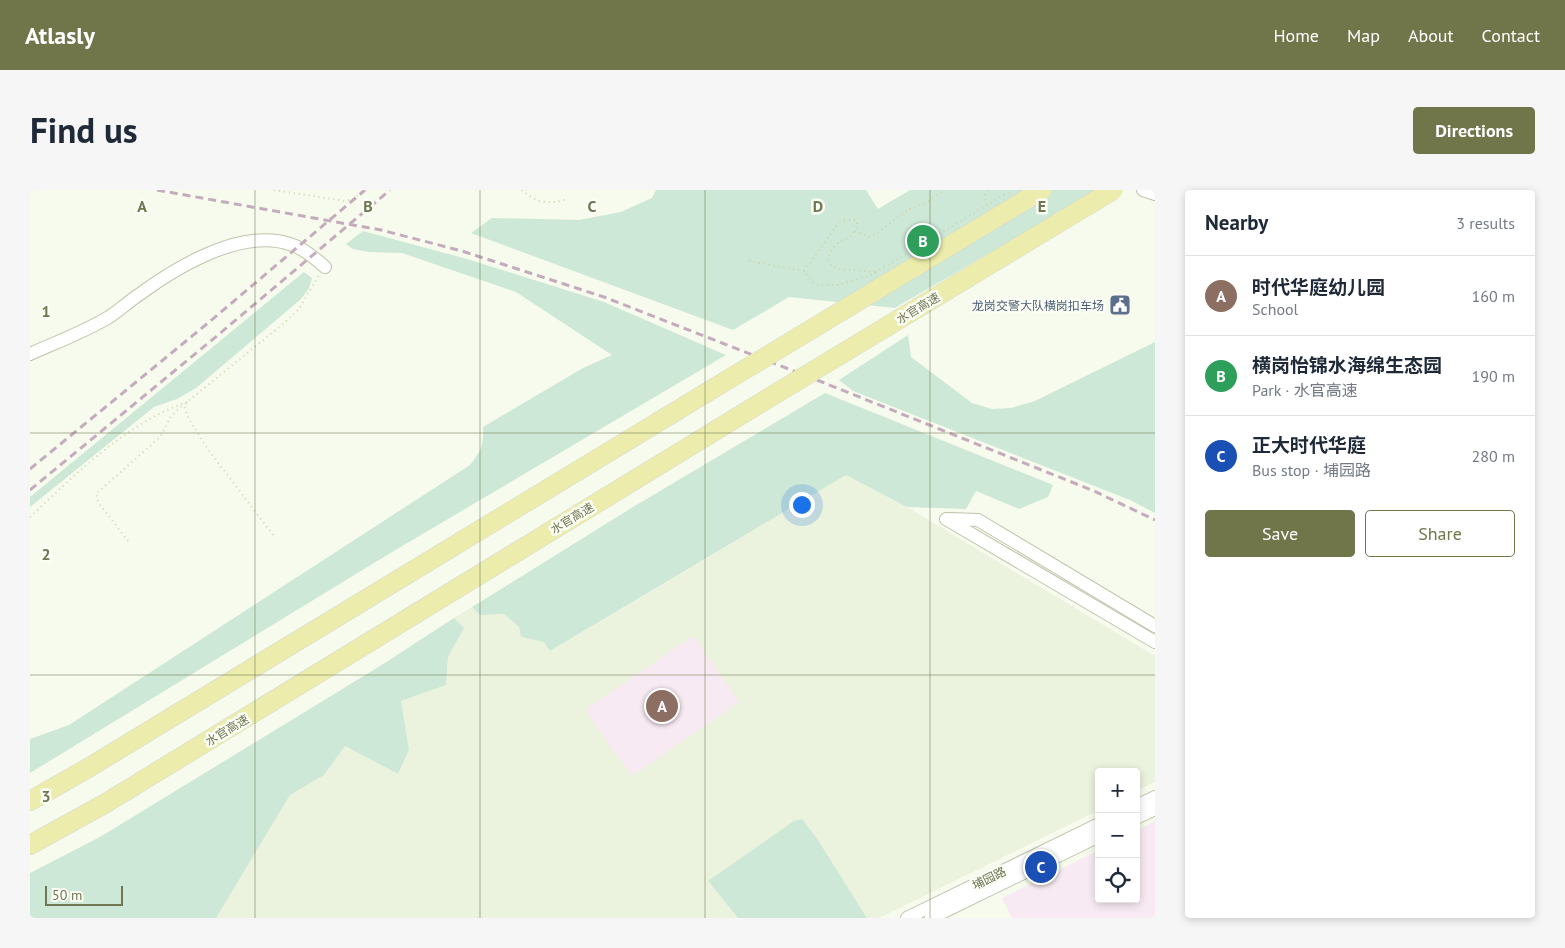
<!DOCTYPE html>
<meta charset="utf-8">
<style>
body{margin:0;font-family:"PT Sans","Noto Sans SC",sans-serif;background:#f6f6f7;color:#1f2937}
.controls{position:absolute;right:15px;bottom:15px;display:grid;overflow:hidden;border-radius:5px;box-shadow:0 2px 8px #0003}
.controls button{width:45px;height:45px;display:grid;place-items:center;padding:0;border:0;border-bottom:1px solid #e0e1e3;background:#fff;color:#1f2937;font:25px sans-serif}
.scale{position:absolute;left:15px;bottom:12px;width:78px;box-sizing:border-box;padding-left:5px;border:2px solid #707552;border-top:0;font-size:14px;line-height:18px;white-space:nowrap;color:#707552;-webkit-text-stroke:4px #fafef4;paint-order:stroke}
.you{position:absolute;left:771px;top:314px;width:18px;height:18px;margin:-12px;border:4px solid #fff;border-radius:50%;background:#1a73e8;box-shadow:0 0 0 8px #1a73e833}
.badge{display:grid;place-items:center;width:32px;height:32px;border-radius:50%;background:#71764a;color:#fff;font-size:16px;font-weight:700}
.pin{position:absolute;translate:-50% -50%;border:2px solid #fff;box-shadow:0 1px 5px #0006}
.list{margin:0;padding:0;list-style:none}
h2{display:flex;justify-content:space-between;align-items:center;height:65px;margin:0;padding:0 20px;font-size:21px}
h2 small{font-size:16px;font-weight:400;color:#747a83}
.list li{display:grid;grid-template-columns:32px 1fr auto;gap:15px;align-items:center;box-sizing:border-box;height:80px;padding:0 20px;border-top:1px solid #e0e1e3}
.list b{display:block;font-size:19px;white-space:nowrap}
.list p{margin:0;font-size:16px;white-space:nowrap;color:#747a83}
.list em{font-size:16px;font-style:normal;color:#747a83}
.actions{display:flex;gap:10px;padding:15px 20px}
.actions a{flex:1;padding:11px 0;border:1px solid #71764a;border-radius:5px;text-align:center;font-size:18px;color:#71764a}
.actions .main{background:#71764a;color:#fff}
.icon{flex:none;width:28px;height:28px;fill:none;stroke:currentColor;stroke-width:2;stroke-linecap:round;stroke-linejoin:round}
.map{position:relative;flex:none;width:1125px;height:728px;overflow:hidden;border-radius:5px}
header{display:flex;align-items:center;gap:30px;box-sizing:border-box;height:70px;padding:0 25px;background:#71764a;color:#fff}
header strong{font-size:24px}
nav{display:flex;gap:28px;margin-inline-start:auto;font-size:18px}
.intro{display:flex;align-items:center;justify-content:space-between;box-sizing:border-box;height:120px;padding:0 30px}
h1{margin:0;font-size:35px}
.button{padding:12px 22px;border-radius:5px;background:#71764a;color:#fff;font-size:18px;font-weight:700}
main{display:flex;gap:30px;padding:0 30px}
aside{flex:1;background:#fff;border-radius:5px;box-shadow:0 2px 8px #0003}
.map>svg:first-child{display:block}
.residential{fill:#ebf2dd}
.education{fill:#f8eaf2}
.green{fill:#cde8d6}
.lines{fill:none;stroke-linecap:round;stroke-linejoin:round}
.minor-casing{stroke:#bec4a9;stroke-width:14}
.highway-casing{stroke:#d7d8cf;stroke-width:20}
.path{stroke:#cdd3ab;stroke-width:2;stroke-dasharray:1 4;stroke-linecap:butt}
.minor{stroke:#fff;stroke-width:12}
.highway{stroke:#ecedac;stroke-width:19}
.rail{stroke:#c5acbd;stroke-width:3;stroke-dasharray:8 5;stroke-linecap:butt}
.highway-bridge-casing{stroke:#d7d8cf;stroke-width:20;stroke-linecap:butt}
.highway-bridge{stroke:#ecedac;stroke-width:19}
.grid{fill:none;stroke:#707552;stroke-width:1;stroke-opacity:0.55}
.labels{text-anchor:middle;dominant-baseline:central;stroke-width:5;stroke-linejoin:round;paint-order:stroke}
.service-label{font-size:12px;fill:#4e5e75;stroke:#fafef4;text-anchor:end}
.street-label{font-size:12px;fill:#707552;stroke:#fafef4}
.grid-label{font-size:16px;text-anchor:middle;font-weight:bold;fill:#707552;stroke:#fafef4;stroke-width:5;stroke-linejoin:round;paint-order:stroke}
</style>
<header>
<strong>Atlasly</strong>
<nav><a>Home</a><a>Map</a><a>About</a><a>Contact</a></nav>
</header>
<div class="intro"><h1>Find us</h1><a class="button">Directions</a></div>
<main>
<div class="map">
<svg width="1125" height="728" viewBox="0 0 1125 728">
<rect width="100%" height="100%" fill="#f6fbee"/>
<polygon class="residential" points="816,285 877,317 1125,466 1125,592 1106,601 1106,582 1069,582 1069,620 849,728 837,728 788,650 771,629 679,692 708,728 186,728 260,605 294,585 315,556 368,584 379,560 371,511 416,495 418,467 434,438 424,428 442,417 450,425 474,424 489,437 491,447 514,452 521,461"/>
<g class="education">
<polygon points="663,446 709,512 602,586 555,520"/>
<polygon points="1125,631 1125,728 982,728 972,708 1069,660 1069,709 1106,709 1106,641"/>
</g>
<g class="green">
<polygon points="626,0 836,0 848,19 880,0 1068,0 865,118 759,107 703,140 441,43 462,28 549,30 591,22 622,8"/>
<path d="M333,41l104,28 137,43 122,53 -339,200 -357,218v-34l39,-14 401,-260c11,-14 14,-20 13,-38l100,-59 29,-13 -96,-63 -114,-39 -34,-1 -15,-3 -7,-5z"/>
<polygon points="274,82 282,88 279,98 271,109 166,198 147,209 124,217 0,317 0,307"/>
<polygon points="878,145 881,167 942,213 962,219 981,218 1005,211 1125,152 1125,323 1100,310 823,201 809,190"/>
<polygon points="795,203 1023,295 1018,307 989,319 946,301 936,319 877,317 816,285 520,461 514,452 491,447 489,437 474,424 450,425 442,417 603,317"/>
<polygon points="424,428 434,438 418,467 416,495 371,511 379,560 368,584 315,556 294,585 260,605 186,728 0,728 0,683 70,647 350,476"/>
<polygon points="772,629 788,650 837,728 708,728 678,691 764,631"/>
</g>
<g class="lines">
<g class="minor-casing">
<g id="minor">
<polyline points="1113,0 1125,4"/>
<path d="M0,164c27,-12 54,-22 79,-37 11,-7 20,-16 31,-23 38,-28 102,-66 150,-50 13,4 25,14 35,23"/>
<polyline points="916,329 1125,452"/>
<polyline points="919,329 948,330 1125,436"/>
<polyline points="1106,616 1125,607"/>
<polyline points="1106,628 1125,619"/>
<polyline points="877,728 1069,634"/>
<polyline points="901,728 1069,646"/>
</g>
</g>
<g class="highway-casing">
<g id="highway">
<polyline points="0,611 58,578 699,189"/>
<polyline points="0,655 76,613 737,209"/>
</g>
</g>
<g class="path">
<polyline points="244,0 315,11 323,9 334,0"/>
<path d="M492,0c14,13 28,15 45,9"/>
<polyline points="957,15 955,5 958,0"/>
<polyline points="825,41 841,47 878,20 894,14 914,0"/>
<polyline points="719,71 774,81 783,92 789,95 808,95 843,84 982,0"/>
<path d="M774,81l33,-46c5,-6 13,-6 20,-4v7l-8,10c-16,2 -31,27 -10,31l37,3"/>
<path d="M0,327c47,-44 95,-93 157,-115"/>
<polyline points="243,345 177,258 159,229 154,216 157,212 253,134 269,119 289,85"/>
<polyline points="98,351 68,312 66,304 130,247 142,225 153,215"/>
</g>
<use href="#minor" class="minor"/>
<use href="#highway" class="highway"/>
<g class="rail">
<polyline points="127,0 351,40 432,61 574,107 792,192 1064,301 1125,330"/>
<polyline points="0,279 178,133 335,0"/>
<polyline points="0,300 188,145 360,0"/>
</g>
<g class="highway-bridge-casing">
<g id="highway-bridge">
<polyline points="699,189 1012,0"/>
<polyline points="737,209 1083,0"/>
</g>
</g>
<use href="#highway-bridge" class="highway-bridge"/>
</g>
<path class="grid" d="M225,0v728M450,0v728M675,0v728M900,0v728M0,243h1125M0,485h1125"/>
<defs>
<g id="civic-square" transform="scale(1.125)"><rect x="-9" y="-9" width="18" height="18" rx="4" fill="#5c6f8a" stroke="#fafef4"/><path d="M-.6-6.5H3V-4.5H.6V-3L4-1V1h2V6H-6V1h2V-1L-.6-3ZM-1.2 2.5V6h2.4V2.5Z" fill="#fff"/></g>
</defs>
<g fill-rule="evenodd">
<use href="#civic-square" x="1090" y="115"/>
</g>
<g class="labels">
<g class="service-label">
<text x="1074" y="115">龙岗交警大队横岗扣车场</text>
</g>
<g class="street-label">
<text transform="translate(888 118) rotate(-31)">水官高速</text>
<text transform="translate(542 328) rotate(-31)">水官高速</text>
<text transform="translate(197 540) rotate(-31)">水官高速</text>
<text transform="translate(959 688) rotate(-26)">埔园路</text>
</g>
</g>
<g class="grid-label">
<text x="112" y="22">A</text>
<text x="338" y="22">B</text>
<text x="562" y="22">C</text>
<text x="788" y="22">D</text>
<text x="1012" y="22">E</text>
<text x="16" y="127">1</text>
<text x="16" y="370">2</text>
<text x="16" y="612">3</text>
</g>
</svg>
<div class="controls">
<button>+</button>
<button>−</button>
<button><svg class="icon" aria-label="locate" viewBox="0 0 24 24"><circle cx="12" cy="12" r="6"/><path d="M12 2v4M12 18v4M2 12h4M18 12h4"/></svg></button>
</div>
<div class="scale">50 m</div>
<div class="you"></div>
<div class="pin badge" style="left:632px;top:516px;background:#8d6e63">A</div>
<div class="pin badge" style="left:893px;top:51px;background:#2e9e5b">B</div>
<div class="pin badge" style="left:1011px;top:677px;background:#1a4fb4">C</div>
</div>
<aside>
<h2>Nearby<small>3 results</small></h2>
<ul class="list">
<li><span class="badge" style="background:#8d6e63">A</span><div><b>时代华庭幼儿园</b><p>School</p></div><em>160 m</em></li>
<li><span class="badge" style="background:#2e9e5b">B</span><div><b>横岗怡锦水海绵生态园</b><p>Park · 水官高速</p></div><em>190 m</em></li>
<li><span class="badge" style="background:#1a4fb4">C</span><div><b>正大时代华庭</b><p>Bus stop · 埔园路</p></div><em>280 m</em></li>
</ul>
<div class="actions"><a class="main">Save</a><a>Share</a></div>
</aside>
</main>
